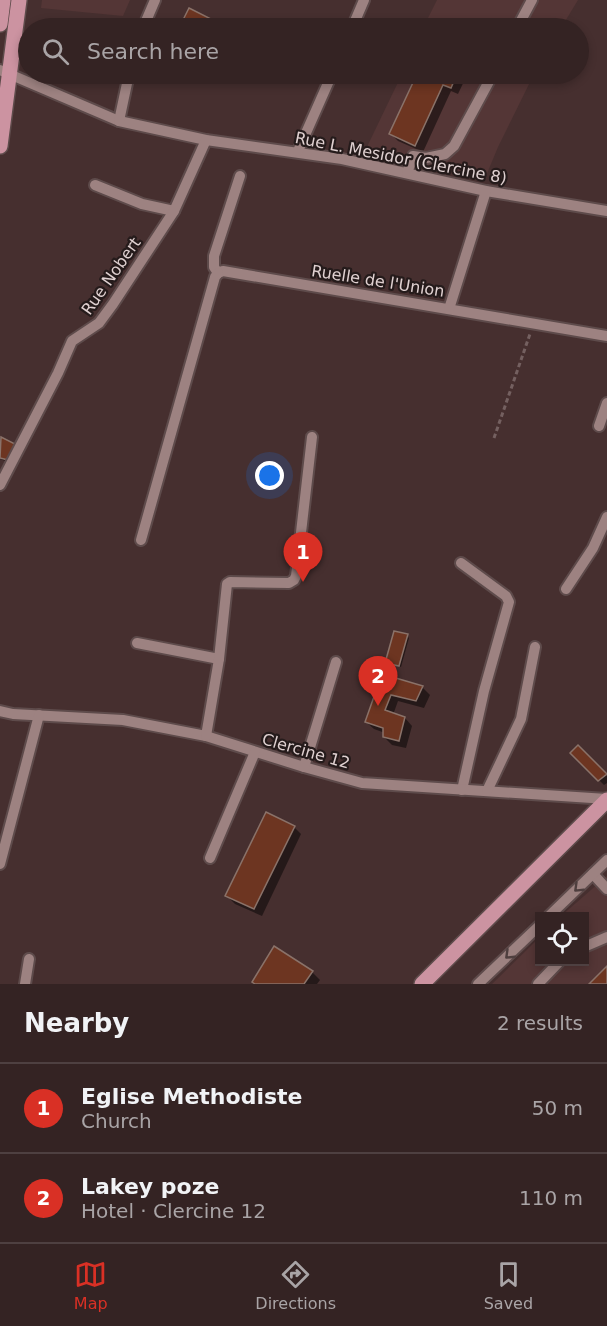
<!DOCTYPE html>
<meta charset="utf-8">
<style>
body{margin:0;font-family:"DejaVu Sans",sans-serif;background:#3c2b2b;color:#f1f3f6}
.controls{position:absolute;right:18px;bottom:18px;display:grid;overflow:hidden;border-radius:0px;box-shadow:0 3px 9px #0003}
.controls button{width:54px;height:54px;display:grid;place-items:center;padding:0;border:0;border-bottom:2px solid #4e4041;background:#342323;color:#f1f3f6;font:30px sans-serif}
.you{position:absolute;left:270px;top:476px;width:21px;height:21px;margin:-15px;border:4px solid #fff;border-radius:50%;background:#1a73e8;box-shadow:0 0 0 9px #1a73e833}
.badge{display:grid;place-items:center;width:39px;height:39px;border-radius:50%;background:#d93025;color:#fff;font-size:20px;font-weight:700}
.pin{position:absolute;translate:-50% -50px;filter:drop-shadow(0 2px 3px #0008)}
.pin::after{content:'';position:absolute;top:32px;width:21px;height:18px;background:inherit;clip-path:polygon(0 0,100% 0,50% 100%)}
.list{margin:0;padding:0;list-style:none}
h2{display:flex;justify-content:space-between;align-items:center;height:78px;margin:0;padding:0 24px;font-size:26px}
h2 small{font-size:20px;font-weight:400;color:#a9a4a6}
.list li{display:grid;grid-template-columns:39px 1fr auto;gap:18px;align-items:center;box-sizing:border-box;height:90px;padding:0 24px;border-top:2px solid #4e4041}
.list b{display:block;font-size:22px;white-space:nowrap}
.list p{margin:0;font-size:20px;white-space:nowrap;color:#a9a4a6}
.list em{font-size:20px;font-style:normal;color:#a9a4a6}
.icon{flex:none;width:33px;height:33px;fill:none;stroke:currentColor;stroke-width:2;stroke-linecap:round;stroke-linejoin:round}
.map{position:relative;flex:none;width:607px;height:984px;overflow:hidden}
.search{position:absolute;background:#342323;box-shadow:0 3px 9px #0003;left:18px;right:18px;top:18px;height:66px;display:flex;align-items:center;gap:15px;box-sizing:border-box;padding:0 21px;border-radius:33px;color:#a9a4a6;font-size:22px}
.sheet{height:258px;background:#342323}
nav{display:flex;justify-content:space-around;align-items:center;box-sizing:border-box;height:84px;border-top:2px solid #4e4041;background:#342323;font-size:16px;color:#a9a4a6}
nav a{display:grid;justify-items:center;gap:3px}
nav .on{color:#d93025}
.map>svg:first-child{display:block}
.built{fill:#543636}
.shadow{fill:#0007}
.building{fill:#6d3521;stroke:#8a7269;stroke-width:1.5}
.lines{fill:none;stroke-linecap:round;stroke-linejoin:round}
.minor-casing{stroke:#5e4b4b;stroke-width:14}
.major-casing{stroke:#5e4b4b;stroke-width:18}
.path{stroke:#746060;stroke-width:3;stroke-dasharray:4.5 3;stroke-linecap:butt}
.minor{stroke:#9d8281;stroke-width:10}
.major{stroke:#cc93a1;stroke-width:15}
.oneway{stroke:#4f3f3f}
.labels{text-anchor:middle;dominant-baseline:central;stroke-width:4.5;stroke-linejoin:round;paint-order:stroke}
.street-label{font-size:16px;fill:#e0d1d1;stroke:#251b1b}
</style>
<div class="map">
<svg width="607" height="984" viewBox="0 0 607 984">
<rect width="100%" height="100%" fill="#462f2f"/>
<g class="built">
<polygon points="42,0 130,0 123,16 41,8"/>
<polygon points="437,0 578,0 561,28 423,28"/>
<polygon points="402,74 534,74 498,147 486,176 364,153"/>
<polygon points="607,876 607,984 492,984 539,938 540,962 584,962 584,916 561,916"/>
</g>
<g class="shadow">
<polygon points="189,10 210,20 217,28 181,28"/>
<polygon points="185,74 196,74 194,78"/>
<polygon points="418,74 467,75 458,94 451,91 423,152 398,141 390,133"/>
<polygon points="2,439 19,450 13,464 0,459 0,444"/>
<polygon points="407,636 409,638 401,667 389,664 387,662"/>
<polygon points="383,675 422,687 430,695 424,708 398,701 393,715 405,718 412,726 406,748 392,745 384,737 385,733 374,729 366,722"/>
<polygon points="578,747 607,776 607,783 604,785 572,753"/>
<polygon points="294,827 301,834 262,916 235,904 227,896"/>
<polygon points="312,972 320,980 317,984 256,984"/>
</g>
<g class="building">
<polygon points="189,8 211,19 206,28 179,28"/>
<polygon points="417,74 457,74 451,88 443,85 415,146 389,134"/>
<polygon points="1,437 15,444 8,460 0,458"/>
<polygon points="394,631 408,634 399,666 385,663"/>
<polygon points="382,674 423,686 416,701 391,695 385,710 405,717 399,741 383,737 383,728 365,722"/>
<polygon points="578,745 607,774 598,781 570,753"/>
<polygon points="266,812 295,826 254,909 225,896"/>
<polygon points="274,946 313,971 304,984 255,984 252,982"/>
<polygon points="607,966 607,984 589,984"/>
</g>
<g class="lines">
<g class="minor-casing">
<g id="minor">
<polyline points="143,28 155,0"/>
<polyline points="352,28 364,0"/>
<polyline points="517,28 532,0"/>
<polyline points="0,70 119,121 206,140 342,159 486,191 607,211"/>
<polyline points="119,121 129,74"/>
<polyline points="298,151 332,74"/>
<polyline points="407,173 413,156 426,158 445,154 454,146 493,74"/>
<polyline points="95,185 142,204 174,211"/>
<polyline points="218,273 223,271 607,336"/>
<polyline points="218,273 214,267 214,256 240,176"/>
<polyline points="449,309 486,191"/>
<polyline points="599,426 607,403"/>
<polyline points="0,485 58,373 72,341 99,323 113,304 174,211 206,140"/>
<polyline points="141,540 215,277 218,273"/>
<polyline points="461,563 506,596 509,602 484,691 462,790"/>
<polyline points="566,589 593,548 607,517"/>
<polyline points="137,643 219,659"/>
<polyline points="0,711 13,714 123,720 206,736 304,767 362,783 607,799"/>
<polyline points="206,736 219,659 227,584 230,582 289,583 294,580 296,576 312,437"/>
<polyline points="304,767 336,662"/>
<polyline points="487,791 521,719 535,647"/>
<polyline points="210,858 255,752"/>
<polyline points="0,864 39,715"/>
<polyline points="593,874 607,889"/>
<polyline points="549,916 607,860"/>
<polyline points="584,947 607,937"/>
<polyline points="25,984 29,959"/>
<polyline points="478,984 540,925"/>
<polyline points="538,984 559,962"/>
</g>
</g>
<g class="major-casing">
<g id="major">
<polyline points="0,24 3,0"/>
<polyline points="0,146 19,0"/>
<polyline points="422,984 607,800"/>
</g>
</g>
<polyline class="path" points="494,438 530,334"/>
<use href="#minor" class="minor"/>
<use href="#major" class="major"/>
</g>
<defs><path id="oneway-chevron" d="M-2-3.5L2.5 0L-2 3.5" fill="none" stroke-width="1.6" stroke-linecap="round" stroke-linejoin="round" transform="scale(1.5)"/></defs>
<g class="oneway">
<use href="#oneway-chevron" transform="translate(578 888) rotate(136)"/>
<use href="#oneway-chevron" transform="translate(509 955) rotate(136)"/>
</g>
<g class="labels">
<g class="street-label">
<text transform="translate(401 158) rotate(11)">Rue L. Mesidor (Clercine 8)</text>
<text transform="translate(111 276) rotate(-55)">Rue Nobert</text>
<text transform="translate(378 281) rotate(9)">Ruelle de l'Union</text>
<text transform="translate(306 751) rotate(16)">Clercine 12</text>
</g>
</g>
</svg>
<div class="controls">
<button><svg class="icon" aria-label="locate" viewBox="0 0 24 24"><circle cx="12" cy="12" r="6"/><path d="M12 2v4M12 18v4M2 12h4M18 12h4"/></svg></button>
</div>
<div class="you"></div>
<div class="pin badge" style="left:303px;top:582px">1</div>
<div class="pin badge" style="left:378px;top:706px">2</div>
<div class="search"><svg class="icon" aria-label="search" viewBox="0 0 24 24"><circle cx="10" cy="10" r="6"/><path d="M15 15l6 6"/></svg>Search here</div>
</div>
<section class="sheet">
<h2>Nearby<small>2 results</small></h2>
<ul class="list">
<li><span class="badge">1</span><div><b>Eglise Methodiste</b><p>Church</p></div><em>50 m</em></li>
<li><span class="badge">2</span><div><b>Lakey poze</b><p>Hotel · Clercine 12</p></div><em>110 m</em></li>
</ul>
</section>
<nav>
<a class="on"><svg class="icon" aria-label="map" viewBox="0 0 24 24"><path d="M3 6l6-2 6 2 6-2v14l-6 2-6-2-6 2zM9 4v14M15 6v14"/></svg>Map</a>
<a><svg class="icon" aria-label="directions" viewBox="0 0 24 24"><path d="M12 3l9 9-9 9-9-9zM9 14v-3h6M13 9l2 2-2 2"/></svg>Directions</a>
<a><svg class="icon" aria-label="saved" viewBox="0 0 24 24"><path d="M7 4h10v16l-5-4-5 4z"/></svg>Saved</a>
</nav>
